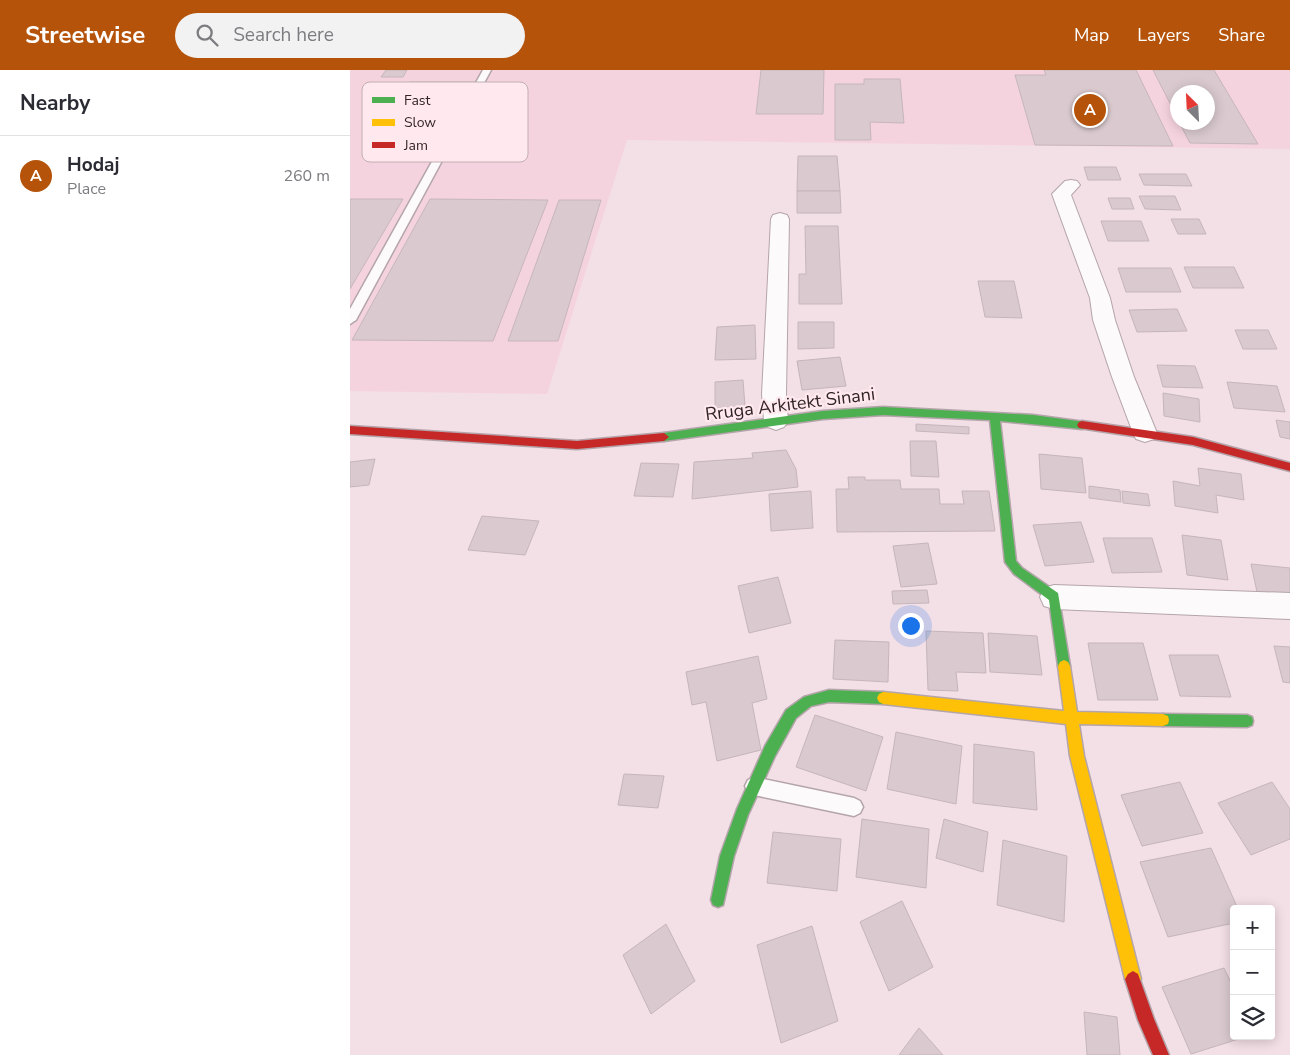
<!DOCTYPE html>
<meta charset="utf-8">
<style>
body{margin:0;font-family:"Nunito Sans",sans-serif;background:#f2f2f3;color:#2b2b33}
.controls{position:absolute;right:15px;bottom:15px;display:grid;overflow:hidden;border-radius:5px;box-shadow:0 2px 12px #0003}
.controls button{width:45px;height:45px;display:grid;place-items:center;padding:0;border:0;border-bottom:1px solid #e1e1e2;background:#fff;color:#2b2b33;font:25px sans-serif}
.compass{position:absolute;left:820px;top:15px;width:45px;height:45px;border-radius:50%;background:#fff;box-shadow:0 2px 12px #0003;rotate:336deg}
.you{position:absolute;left:560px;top:555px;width:18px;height:18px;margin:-12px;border:4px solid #fff;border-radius:50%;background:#1a73e8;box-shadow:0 0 0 8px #1a73e833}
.badge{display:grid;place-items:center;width:32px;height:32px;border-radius:50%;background:#b45309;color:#fff;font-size:16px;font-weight:700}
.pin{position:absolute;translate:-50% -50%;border:2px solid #fff;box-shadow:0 1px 5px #0006}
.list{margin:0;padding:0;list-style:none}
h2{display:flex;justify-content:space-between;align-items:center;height:65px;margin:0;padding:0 20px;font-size:21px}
h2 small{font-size:16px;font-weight:400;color:#7c7c81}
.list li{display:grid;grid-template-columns:32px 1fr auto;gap:15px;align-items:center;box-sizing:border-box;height:80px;padding:0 20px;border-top:1px solid #e1e1e2}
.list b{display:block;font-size:19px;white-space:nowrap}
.list p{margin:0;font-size:16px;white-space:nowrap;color:#7c7c81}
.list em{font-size:16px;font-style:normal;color:#7c7c81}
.icon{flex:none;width:28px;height:28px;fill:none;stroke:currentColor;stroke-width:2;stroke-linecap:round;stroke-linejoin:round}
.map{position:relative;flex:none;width:940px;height:985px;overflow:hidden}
header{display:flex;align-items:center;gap:30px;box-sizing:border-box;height:70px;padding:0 25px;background:#b45309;color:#fff}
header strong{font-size:24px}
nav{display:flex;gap:28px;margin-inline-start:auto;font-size:18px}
.search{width:350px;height:45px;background:#f2f2f3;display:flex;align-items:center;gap:12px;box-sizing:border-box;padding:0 18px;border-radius:28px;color:#7c7c81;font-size:19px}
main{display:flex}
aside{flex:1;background:#fff}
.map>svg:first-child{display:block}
.built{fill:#f5d3de;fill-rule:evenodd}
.building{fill:#dacacf;stroke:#c5b6bb}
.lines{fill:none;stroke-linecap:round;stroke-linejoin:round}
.lane-casing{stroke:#b4a5ab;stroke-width:3}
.street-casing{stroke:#b4a5ab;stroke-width:2}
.fast-casing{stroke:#b4a5ab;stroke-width:3}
.slow-casing{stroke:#b4a5ab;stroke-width:3}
.jam-casing{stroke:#b4a5ab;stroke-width:3}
.lane{fill:#fdfafb;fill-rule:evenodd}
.street{fill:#fdfafb;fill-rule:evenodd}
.fast{fill:#4caf50;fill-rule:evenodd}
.slow{fill:#ffc107;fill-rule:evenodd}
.jam{fill:#c62828;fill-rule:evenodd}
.labels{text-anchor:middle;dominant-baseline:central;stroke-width:4.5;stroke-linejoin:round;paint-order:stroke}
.street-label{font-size:18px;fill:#312428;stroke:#ffe9ef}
.key{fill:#ffe9ef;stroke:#c1aeb3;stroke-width:1}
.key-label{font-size:14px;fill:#312428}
</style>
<header>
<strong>Streetwise</strong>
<div class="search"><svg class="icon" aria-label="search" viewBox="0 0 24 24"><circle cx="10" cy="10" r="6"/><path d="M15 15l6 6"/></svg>Search here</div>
<nav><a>Map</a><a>Layers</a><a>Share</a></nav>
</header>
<main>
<aside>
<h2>Nearby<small></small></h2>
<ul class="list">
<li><span class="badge">A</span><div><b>Hodaj</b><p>Place</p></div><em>260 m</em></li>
</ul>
</aside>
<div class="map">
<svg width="940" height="985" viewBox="0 0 940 985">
<rect width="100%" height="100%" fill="#f3dfe6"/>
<path class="built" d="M0,0h940v79l-663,-9 -80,254 -197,-3zM828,22h30v30h-30z"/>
<g class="building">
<polygon points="36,0 57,0 53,7 31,7"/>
<polygon points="411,0 474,0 473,44 406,44"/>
<polygon points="694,0 786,0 823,76 685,75 665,5 696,5"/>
<polygon points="803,0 864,0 908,74 840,73 829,52 858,52 858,22 828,22 828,49"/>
<polygon points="514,9 550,9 554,53 520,52 521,70 485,70 485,14 514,14"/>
<polygon points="60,12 127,12 124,18 56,18"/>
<polygon points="448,86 487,86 490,121 447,121"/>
<polygon points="734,97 766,97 771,110 738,110"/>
<polygon points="789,104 836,104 842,116 794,115"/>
<polygon points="447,121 490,121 491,143 447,143"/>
<polygon points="789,126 825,126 831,140 795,139"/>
<polygon points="758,128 780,128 784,139 762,139"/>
<polygon points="0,129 53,129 0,219"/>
<polygon points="80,129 198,130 143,271 2,270"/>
<polygon points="209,130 251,130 208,271 158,271"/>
<polygon points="821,149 849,149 856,164 828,164"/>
<polygon points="751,151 791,151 799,171 758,171"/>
<polygon points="455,156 488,156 492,234 449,234 449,204 456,204"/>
<polygon points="834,197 884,197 894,218 843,218"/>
<polygon points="768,198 821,198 831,222 776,222"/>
<polygon points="628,211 664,211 672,248 635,247"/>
<polygon points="827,239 837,261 787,262 779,240"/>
<polygon points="448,252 484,252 484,278 448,279"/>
<polygon points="405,255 406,289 365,290 367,257"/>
<polygon points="885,260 918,260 927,279 893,279"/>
<polygon points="490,287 496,316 452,320 447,291"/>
<polygon points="807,295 845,296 853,318 813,317"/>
<polygon points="393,310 395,336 365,338 365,312"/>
<polygon points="877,312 927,316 935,342 884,338"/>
<polygon points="813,323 849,329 850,352 814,346"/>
<polygon points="926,350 940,352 940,369 930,367"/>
<polygon points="566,354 619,357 619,364 566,361"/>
<polygon points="560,371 586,371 589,407 561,406"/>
<polygon points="436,380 446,399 448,417 342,429 344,392 403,388 402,383"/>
<polygon points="689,384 732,388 736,423 691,419"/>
<polygon points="25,389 19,415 0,417 0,392"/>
<polygon points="291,393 329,394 323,427 284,426"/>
<polygon points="848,398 891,404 894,430 866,425 868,443 825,436 823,411 850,416"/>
<polygon points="498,407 515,407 515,410 550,410 551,419 589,419 590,434 614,434 612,421 639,421 645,461 487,462 486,419 499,419"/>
<polygon points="739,416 770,420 771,432 739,428"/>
<polygon points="461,421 463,458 421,461 419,424"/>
<polygon points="772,421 798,424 800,436 773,433"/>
<polygon points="132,446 189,451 175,485 118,480"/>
<polygon points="731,452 744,492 695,496 683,455"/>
<polygon points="832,465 871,470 878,510 837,505"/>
<polygon points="753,468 802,468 812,502 762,503"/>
<polygon points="578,473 587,514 551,517 543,476"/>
<polygon points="901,494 940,498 940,526 907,522"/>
<polygon points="428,507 441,553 399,563 388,516"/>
<polygon points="577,520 579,533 543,534 542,521"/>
<polygon points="576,561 633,563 636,603 606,602 608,621 578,620"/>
<polygon points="638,563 687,566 692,605 640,602"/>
<polygon points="485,570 539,572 538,612 483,609"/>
<polygon points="738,573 793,573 808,630 748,630"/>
<polygon points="924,576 940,577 940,613 933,612"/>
<polygon points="819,585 868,585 881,627 830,626"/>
<polygon points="408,586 417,629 402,633 411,680 367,691 356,632 342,635 336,602"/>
<polygon points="465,645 533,667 516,721 446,697"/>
<polygon points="546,662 612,676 606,734 537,719"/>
<polygon points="624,674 684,682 687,740 623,733"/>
<polygon points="274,704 314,706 308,738 268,735"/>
<polygon points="830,712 853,763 792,776 771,725"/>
<polygon points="922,712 940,739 940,769 901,785 868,733"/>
<polygon points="512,749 579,759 576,818 506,807"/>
<polygon points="594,749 638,762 633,802 586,788"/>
<polygon points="423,762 491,769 487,821 417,813"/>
<polygon points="653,770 717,786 714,852 647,835"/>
<polygon points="861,778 888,839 884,839 884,853 818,867 790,792"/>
<polygon points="552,831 583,897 539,921 510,852"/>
<polygon points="316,854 345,911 301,944 273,885"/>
<polygon points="462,856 488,951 431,973 407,875"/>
<polygon points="874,898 884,919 884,966 898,966 841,984 812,917"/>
<polygon points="734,942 767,947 770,985 737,985"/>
<polygon points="569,958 593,985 549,985"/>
</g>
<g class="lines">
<g class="lane-casing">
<g id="lane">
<polygon points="133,0 141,0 6,250 0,254 0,239"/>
<polygon points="404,707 504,728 510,731 513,737 510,743 504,746 404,725 398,722 395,716 398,710"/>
</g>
</g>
<g class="street-casing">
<g id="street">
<polygon points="721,110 727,111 730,115 721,125 760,228 765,250 784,307 807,363 804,369 795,372 786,369 783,363 762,307 743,250 740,228 702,124 715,111"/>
<polygon points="430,143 437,145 439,149 436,324 438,351 434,357 426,360 418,357 414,351 412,324 421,149 423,145"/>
<polygon points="704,515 940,523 940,549 704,539 694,536 690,527 694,518"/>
</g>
</g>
<g class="fast-casing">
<g id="fast">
<polygon points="533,337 683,345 735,352 737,355 735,358 732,359 650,351 666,491 672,498 708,523 720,596 718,600 714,602 710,600 708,596 699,530 664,504 655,492 640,350 533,345 473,349 314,371 309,367 314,363 473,341"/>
<polygon points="479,620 533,622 537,624 539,628 537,632 533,634 479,632 461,636 446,648 425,686 398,745 384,786 373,835 368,837 363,835 361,830 370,786 387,739 415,676 436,640 454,627"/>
<polygon points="813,644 897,645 902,647 903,651 902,655 897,657 813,656 808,654 807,650 808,646"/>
</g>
</g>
<g class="slow-casing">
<polygon id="slow" points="714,590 718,592 720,596 727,642 813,644 818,646 819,650 818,654 813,656 729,654 734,686 791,909 788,914 783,917 778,914 775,909 720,686 716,654 533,634 529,632 527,628 529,624 533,622 714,641 708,596 710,592"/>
</g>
<g class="jam-casing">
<g id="jam">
<polygon points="732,351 843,367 940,393 940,401 843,375 729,358 727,355 729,352"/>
<polygon points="0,356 227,371 314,363 319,367 314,371 227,379 0,364"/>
<polygon points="783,901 788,904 804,949 819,985 803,985 788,950 775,909 778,904"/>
</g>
</g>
<use href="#lane" class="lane"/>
<use href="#street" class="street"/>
<use href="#fast" class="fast"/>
<use href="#slow" class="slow"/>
<use href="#jam" class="jam"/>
</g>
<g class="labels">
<g class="street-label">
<text transform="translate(440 334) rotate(-7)">Rruga Arkitekt Sinani</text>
</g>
</g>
<rect x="12" y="12" width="166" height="80" rx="8" class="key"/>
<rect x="22" y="27" width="23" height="6" fill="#4caf50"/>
<rect x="22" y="49" width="23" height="7" fill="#ffc107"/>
<rect x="22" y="72" width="23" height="6" fill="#c62828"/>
<g class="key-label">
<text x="54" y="35">Fast</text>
<text x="54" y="57">Slow</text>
<text x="54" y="80">Jam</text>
</g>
</svg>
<div class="controls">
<button>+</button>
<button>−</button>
<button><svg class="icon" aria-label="layers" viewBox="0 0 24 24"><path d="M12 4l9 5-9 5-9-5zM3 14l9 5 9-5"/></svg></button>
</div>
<svg class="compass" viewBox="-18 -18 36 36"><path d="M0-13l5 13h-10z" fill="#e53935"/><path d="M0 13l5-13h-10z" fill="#7c7c81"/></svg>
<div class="you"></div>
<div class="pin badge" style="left:740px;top:40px">A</div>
</div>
</main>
